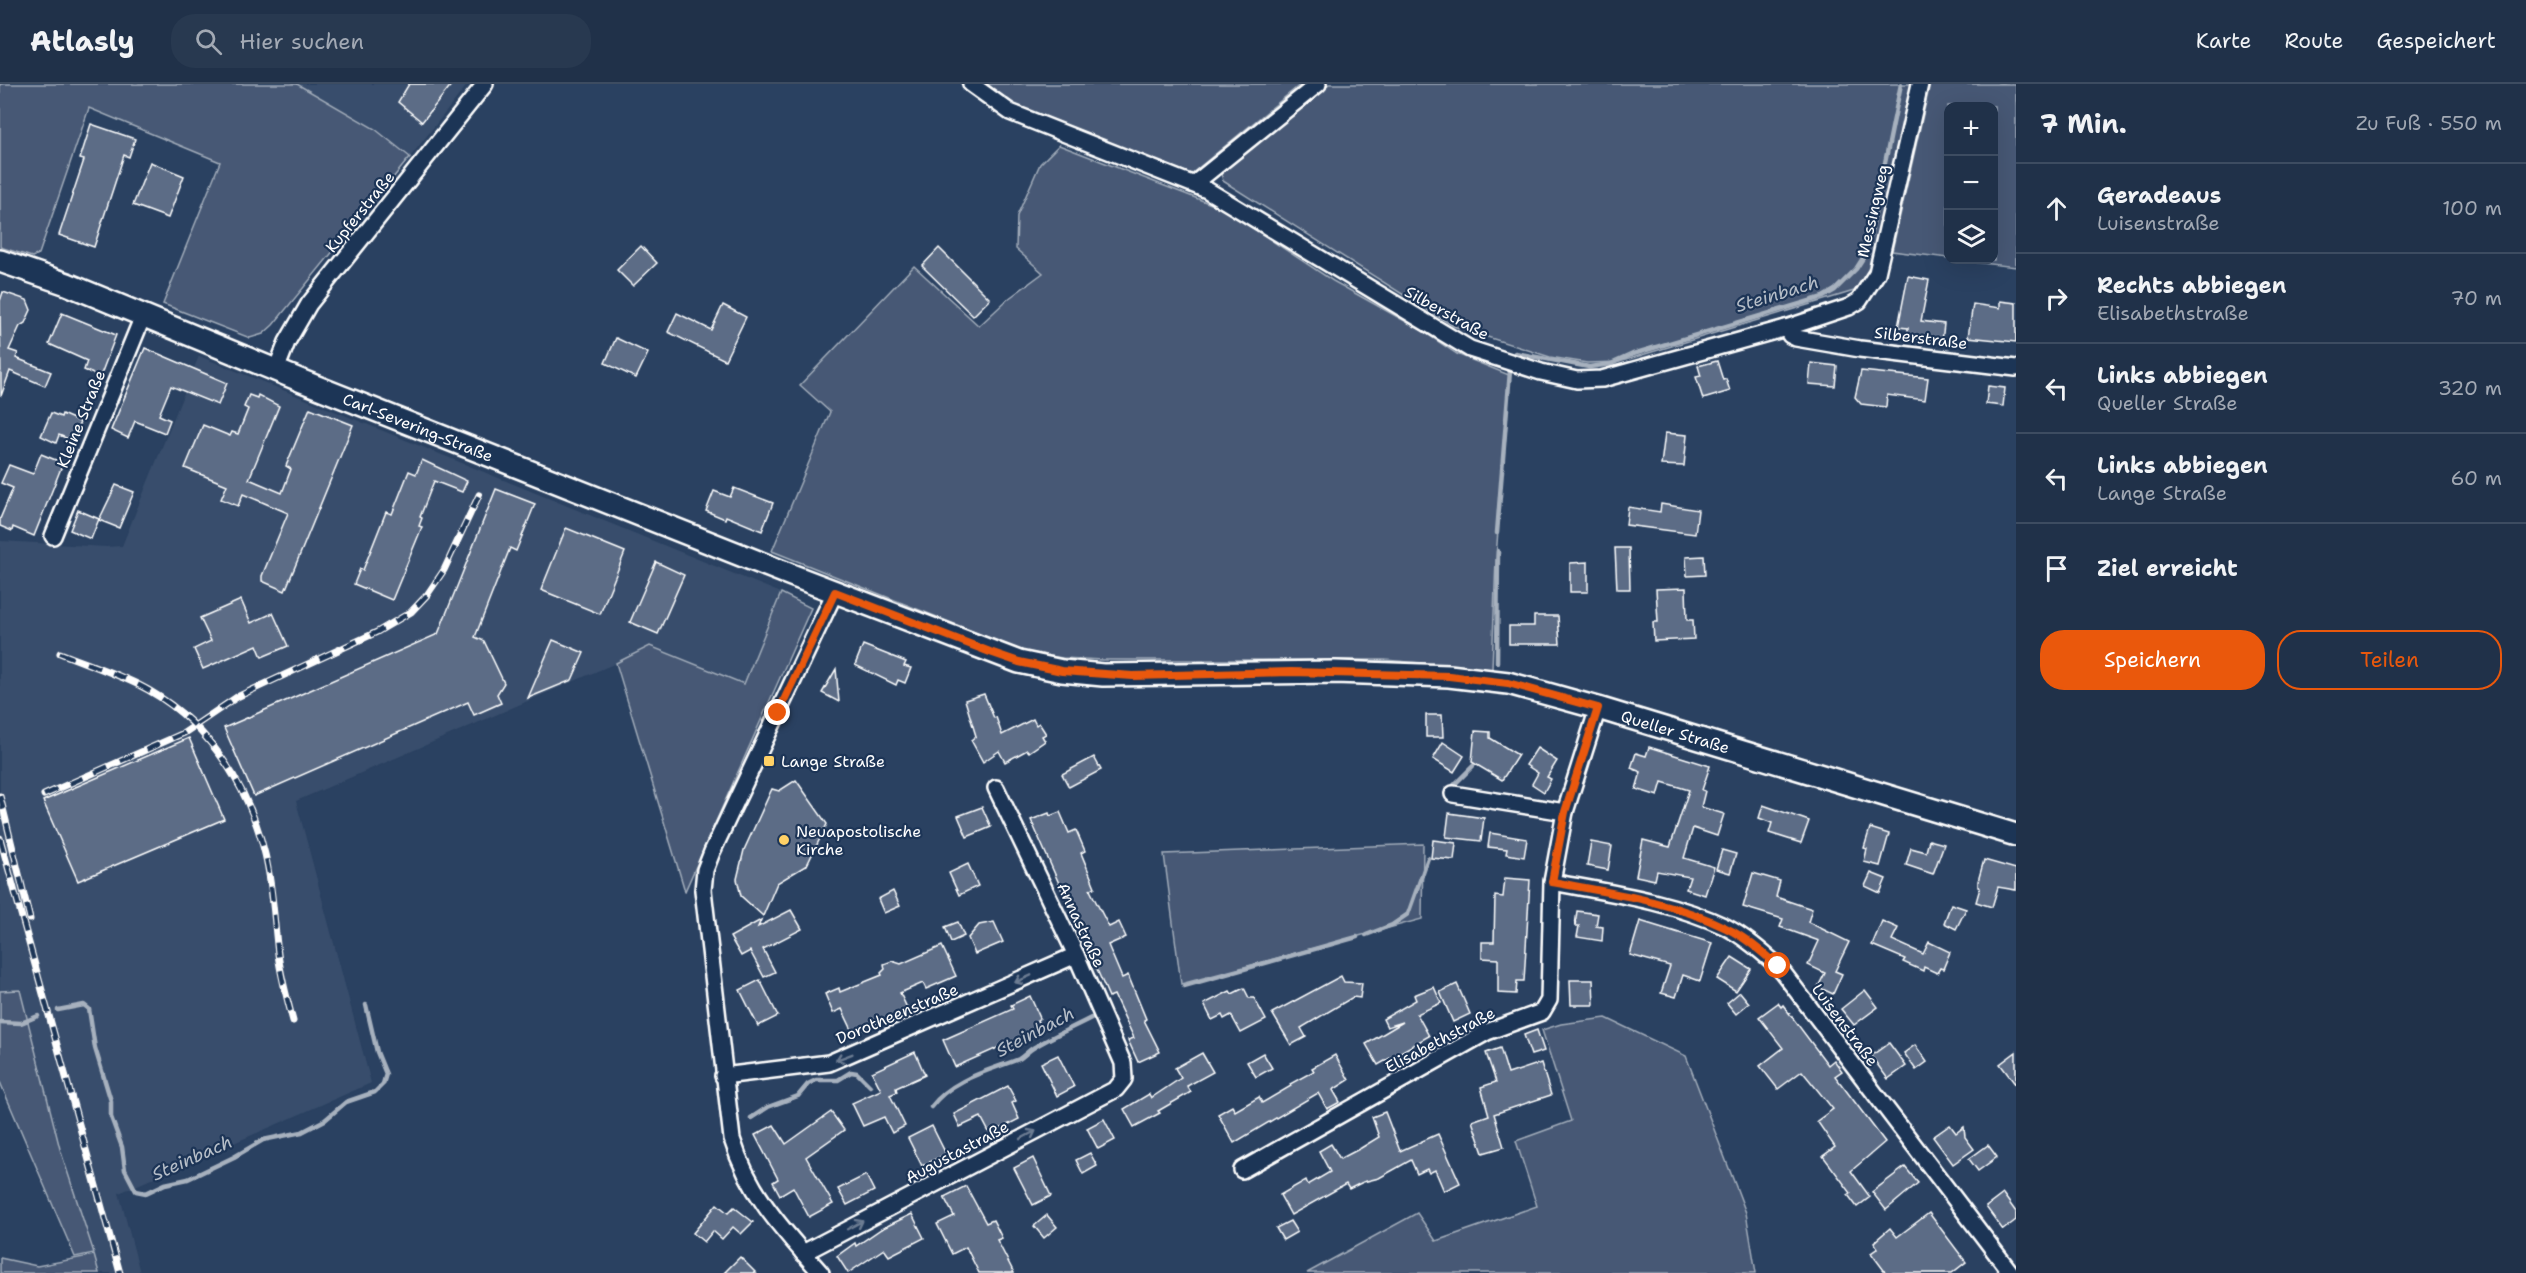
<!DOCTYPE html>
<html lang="de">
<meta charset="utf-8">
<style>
body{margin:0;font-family:"Shantell Sans",sans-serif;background:#283950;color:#f1f3f6}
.controls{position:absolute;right:18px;top:18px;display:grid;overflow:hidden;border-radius:12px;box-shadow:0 6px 24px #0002}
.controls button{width:54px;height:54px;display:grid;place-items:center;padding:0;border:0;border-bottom:2px solid #3d4c61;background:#203149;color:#f1f3f6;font:30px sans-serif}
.stop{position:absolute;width:18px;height:18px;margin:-14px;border:4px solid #ea580c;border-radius:50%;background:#fff}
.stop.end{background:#ea580c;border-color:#fff;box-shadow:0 2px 6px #0008}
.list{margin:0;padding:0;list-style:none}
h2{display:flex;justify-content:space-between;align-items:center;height:78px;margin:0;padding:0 24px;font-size:26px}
h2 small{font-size:20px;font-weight:400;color:#a2a9b4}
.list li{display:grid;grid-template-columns:39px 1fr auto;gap:18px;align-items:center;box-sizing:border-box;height:90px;padding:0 24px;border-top:2px solid #3d4c61}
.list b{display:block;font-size:22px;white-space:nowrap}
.list p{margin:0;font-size:20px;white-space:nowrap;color:#a2a9b4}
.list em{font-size:20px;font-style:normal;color:#a2a9b4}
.actions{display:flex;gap:12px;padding:18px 24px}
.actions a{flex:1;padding:14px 0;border:2px solid #ea580c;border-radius:24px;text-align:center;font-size:21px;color:#ea580c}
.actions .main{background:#ea580c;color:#fff}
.icon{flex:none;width:33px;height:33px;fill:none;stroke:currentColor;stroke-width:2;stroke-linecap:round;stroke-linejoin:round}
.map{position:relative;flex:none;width:2016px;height:1189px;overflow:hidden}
header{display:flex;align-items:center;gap:36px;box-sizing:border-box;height:84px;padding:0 30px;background:#203149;border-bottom:2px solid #3d4c61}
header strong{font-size:28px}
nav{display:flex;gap:33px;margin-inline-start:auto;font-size:21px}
.search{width:420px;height:54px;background:#283950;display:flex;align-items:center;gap:15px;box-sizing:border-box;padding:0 21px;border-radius:24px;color:#a2a9b4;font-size:22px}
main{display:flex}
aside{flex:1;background:#203149}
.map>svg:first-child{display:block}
.built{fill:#394e6c}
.green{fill:#465975;stroke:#a2acba;stroke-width:1.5}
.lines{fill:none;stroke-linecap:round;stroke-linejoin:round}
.stream{stroke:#a7b1be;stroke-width:4.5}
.building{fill:#5b6c86;stroke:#fff;stroke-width:1.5}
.street-casing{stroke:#fff;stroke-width:20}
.secondary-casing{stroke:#fff;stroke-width:26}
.street{stroke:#1d3557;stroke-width:15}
.secondary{stroke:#1d3557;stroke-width:21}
.rail-casing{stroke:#fff;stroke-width:7}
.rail{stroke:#1d3557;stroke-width:4.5;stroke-dasharray:14;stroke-linecap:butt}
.oneway{stroke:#6c7c92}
.route{stroke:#ea580c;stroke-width:8}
.poi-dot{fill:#ffd166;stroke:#1d3557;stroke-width:2}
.labels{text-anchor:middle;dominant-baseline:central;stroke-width:4.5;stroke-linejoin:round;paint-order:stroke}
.street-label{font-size:16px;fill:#fff;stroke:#1d3557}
.poi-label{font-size:16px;fill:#fff;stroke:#1d3557;text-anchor:start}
.water-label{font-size:18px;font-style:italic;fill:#b6bec8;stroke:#1d3557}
</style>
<header>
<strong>Atlasly</strong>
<div class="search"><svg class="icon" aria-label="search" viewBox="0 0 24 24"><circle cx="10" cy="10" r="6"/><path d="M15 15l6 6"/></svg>Hier suchen</div>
<nav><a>Karte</a><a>Route</a><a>Gespeichert</a></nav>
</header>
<main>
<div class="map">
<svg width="2016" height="1189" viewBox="0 0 2016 1189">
<rect width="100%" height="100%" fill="#2a4161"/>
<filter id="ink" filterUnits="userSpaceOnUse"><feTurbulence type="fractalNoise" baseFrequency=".0167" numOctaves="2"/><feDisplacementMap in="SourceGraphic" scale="12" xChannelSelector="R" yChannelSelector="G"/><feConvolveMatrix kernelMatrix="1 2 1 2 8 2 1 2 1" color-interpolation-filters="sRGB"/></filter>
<g filter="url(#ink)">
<g class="built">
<polygon points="297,0 468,0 410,73 375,45"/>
<polygon points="199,272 781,509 744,600 650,562 616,579 296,717 371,999 119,1109 140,1189 99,1189 60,1065 20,907 0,907 0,457 106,463 122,462"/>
</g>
<g class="green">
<polygon points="0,0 297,0 375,45 410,73 273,241 263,250 250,254 163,220 220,78 89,24 39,170 32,173 0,163"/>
<polygon points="987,0 1301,0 1191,90 1068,45 1016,21"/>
<polygon points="1329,0 1914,0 1869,190 1854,207 1619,278 1587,279 1550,273 1453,242 1223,97 1221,89 1226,82"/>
<polygon points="1930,0 2016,0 2016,183 1956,176 1994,176 1994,22 1948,22 1948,174 1892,167"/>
<polygon points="1059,61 1224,125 1333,197 1421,246 1457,270 1509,291 1496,474 1492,585 1385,576 1103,576 1062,574 1022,567 772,467 830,328 800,301 914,182 979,242 1008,215 1043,189 1016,165 1017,132 1040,80"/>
<polygon points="781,509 811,524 685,807 616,579 650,562 744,600"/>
<polygon points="1423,760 1422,835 1181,900 1164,770"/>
<polygon points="20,906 60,1065 94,1169 75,1173 0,998 0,907"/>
<polygon points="1606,934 1686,972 1746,1129 1756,1189 1307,1189 1417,1129 1436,1157 1537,1122 1516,1057 1571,1037 1542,946 1561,940"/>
<polygon points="94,1171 99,1189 0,1189 0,1174 37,1182"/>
</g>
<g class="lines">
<g class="stream">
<polyline points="1515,269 1589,283 1611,280 1633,270 1823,213 1835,206 1856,185 1863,174 1870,153 1901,0"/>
<polyline points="1497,449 1510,287"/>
<polyline points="1497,578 1498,467"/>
<polyline points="1453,702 1473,682"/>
<polyline points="1366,851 1392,841 1408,830 1428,774"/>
<polyline points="1184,902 1357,853"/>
<polyline points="58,926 84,921 89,925 95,964 111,1017 111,1033 122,1063 125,1086 136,1107 146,1109 165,1100 188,1095 234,1073 263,1056 302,1048 325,1036 346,1018 375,1008 383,1000 386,990 377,968 366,921"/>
<polyline points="0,938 21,939 38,932"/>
<path d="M931,1023c21,-28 57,-36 88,-48 5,-3 9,-8 14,-11 19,-12 39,-20 58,-30"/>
<polyline points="751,1034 768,1023 798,1012 808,1000 816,996 838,996 851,988 857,989 870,1002"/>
</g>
</g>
<g class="building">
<polygon points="409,0 452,0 422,38 398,18"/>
<polygon points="91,40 135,55 129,73 124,71 94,163 59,151 84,76 80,75"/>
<polygon points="150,78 184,92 168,134 133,121"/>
<polygon points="641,162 657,179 633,202 617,186"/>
<polygon points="939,164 990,215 973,232 922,182"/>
<polygon points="1908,192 1929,196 1921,237 1944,240 1942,258 1917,255 1917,252 1908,251 1908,244 1898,243"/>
<polygon points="3,208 27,216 31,226 25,239 20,242 9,266 18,269 16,274 51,288 45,302 10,287 1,312 0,217"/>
<polygon points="2000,217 2016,219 2016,258 1968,253 1973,220 2000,224"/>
<polygon points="723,221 746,233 725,276 668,248 677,229 711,246"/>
<polygon points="62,229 116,251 100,293 84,286 87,277 49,260"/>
<polygon points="616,254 648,269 636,294 605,279"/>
<polygon points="145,264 227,299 218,321 171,302 159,331 170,336 165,349 135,337 128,354 111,346"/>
<polygon points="1717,277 1723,296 1726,295 1730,307 1703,315 1696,293 1701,292 1698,282"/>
<polygon points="1811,279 1837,282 1835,302 1809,300"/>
<polygon points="1861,287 1928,294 1925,316 1887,311 1886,323 1861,320 1855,313"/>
<polygon points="1988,302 2005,304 2003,322 1986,320"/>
<polygon points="249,311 257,314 258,311 279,322 249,395 282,409 291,385 286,382 310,324 353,341 285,507 262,497 262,492 288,429 243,410 238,422 221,415 227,401 185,384 203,341 230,352 232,348 238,350 248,325 244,323"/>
<polygon points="51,329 61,333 62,330 80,338 73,357 59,351 56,359 41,352"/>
<polygon points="1665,349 1687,351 1684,382 1661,381"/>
<polygon points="41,370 63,379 34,452 13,443 12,447 0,442 0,435 13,404 1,399 9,381 33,390"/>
<polygon points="422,376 467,397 462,408 434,397 420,433 422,434 419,442 422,443 392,516 354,500 360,485 363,486 386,428 392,430 409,387 416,390"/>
<polygon points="116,401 134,408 119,444 99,436"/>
<polygon points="734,404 773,419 762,447 726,432 725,435 706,427 714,407 730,413"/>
<polygon points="496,405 535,420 516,467 510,464 475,553 484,557 504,599 497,610 501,619 474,631 468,618 254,712 224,644 438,550"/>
<polygon points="1661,420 1698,426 1695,450 1626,441 1628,423 1660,428"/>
<polygon points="78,426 99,435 91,455 70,446"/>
<polygon points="566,444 625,468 600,530 541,506"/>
<polygon points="1615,464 1629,464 1630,505 1617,505"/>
<polygon points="1704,472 1705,491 1687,492 1686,473"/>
<polygon points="656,478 684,491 658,550 630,538"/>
<polygon points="1588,478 1588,508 1570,508 1570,479"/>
<polygon points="1686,504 1687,536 1693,536 1694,555 1654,557 1653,538 1658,538 1656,505"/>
<polygon points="241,516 251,539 273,529 288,562 262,573 257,561 203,585 194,565 211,557 200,534"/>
<polygon points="1534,532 1558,532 1560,560 1509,560 1509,542 1534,542"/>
<polygon points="553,556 584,569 572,596 528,614"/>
<polygon points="863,561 906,578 904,582 911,584 905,599 898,596 896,601 855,581"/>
<polygon points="836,585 839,618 822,609"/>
<polygon points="984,610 994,634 996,633 1002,651 1033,635 1036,641 1039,639 1046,650 1042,652 1045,657 1029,668 1027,666 1005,678 999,667 983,678 971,656 976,652 965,616"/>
<polygon points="1426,631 1442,631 1443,653 1426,653"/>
<polygon points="1475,647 1490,648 1490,654 1518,671 1502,696 1472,678"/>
<polygon points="189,654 224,735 78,797 43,717"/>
<polygon points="1443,658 1464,672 1454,688 1433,675"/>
<polygon points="1649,663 1710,682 1702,706 1705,707 1701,723 1724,730 1717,752 1693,744 1684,774 1714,783 1705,811 1686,805 1690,793 1657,787 1655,796 1636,792 1643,756 1670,763 1689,706 1662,698 1658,712 1636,705 1641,688 1631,684 1636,669 1646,672"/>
<polygon points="1537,664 1557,677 1547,693 1551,695 1544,708 1532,700 1538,689 1526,681"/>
<polygon points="1094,673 1101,686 1069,703 1062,690"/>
<polygon points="796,696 827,740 807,781 777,799 763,832 741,812 737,795 744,766 770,709 772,705 779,707"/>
<polygon points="1763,721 1809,737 1801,759 1769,749 1772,739 1759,734"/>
<polygon points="982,723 991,743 967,753 958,732"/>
<polygon points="1060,728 1069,749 1076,746 1085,767 1081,769 1095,803 1090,806 1109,843 1119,838 1126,853 1108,861 1122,894 1128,891 1146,935 1144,936 1160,968 1138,978 1128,956 1134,954 1114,911 1109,913 1031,736 1049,729 1050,732"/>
<polygon points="1449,729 1484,734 1481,757 1446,753"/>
<polygon points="1870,744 1889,750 1880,782 1864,778 1867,765 1864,764"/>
<polygon points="1490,749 1527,755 1524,773 1506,770 1507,765 1488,763"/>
<polygon points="1433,756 1456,759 1454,776 1431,774"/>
<polygon points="1929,756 1944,760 1933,790 1906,781 1911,764 1926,768"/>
<polygon points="1591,758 1612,762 1608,786 1587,782"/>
<polygon points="1722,766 1736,770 1730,789 1716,785"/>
<polygon points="1984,776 2016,785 2016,806 1998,803 1992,823 1976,818 1980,804 1978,803 1978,797"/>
<polygon points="968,780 978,802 959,811 949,789"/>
<polygon points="1753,789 1780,797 1776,813 1812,825 1808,838 1849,858 1835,887 1842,890 1833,910 1818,903 1825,889 1808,881 1819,857 1780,843 1783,835 1743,823"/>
<polygon points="1871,789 1886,795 1880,809 1865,802"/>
<polygon points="1505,794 1530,796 1524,897 1517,897 1516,910 1498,909 1498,875 1482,874 1482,858 1494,858 1495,812 1503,813"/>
<polygon points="893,807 900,822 884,829 878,815"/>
<polygon points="1951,820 1966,825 1956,845 1944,839"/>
<polygon points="791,826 802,845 763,865 775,888 764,893 750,867 741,872 730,853 761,836 758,843"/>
<polygon points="1577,827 1598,830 1596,842 1603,843 1602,857 1577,853 1579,842 1575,842"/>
<polygon points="1640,837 1712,859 1700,897 1683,891 1676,913 1661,909 1670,882 1630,871"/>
<polygon points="1882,837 1898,844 1892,856 1923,870 1929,858 1950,868 1943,885 1940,884 1937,889 1924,883 1923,887 1903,878 1905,875 1872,861"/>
<polygon points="958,838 964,852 951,858 945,843"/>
<polygon points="994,838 1003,858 975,870 968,854 979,841"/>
<polygon points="942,862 956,892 926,905 923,899 900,909 908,926 854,950 842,925 833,929 825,910 839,904 840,908 882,891 881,889 885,885 884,880 892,877 901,880"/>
<polygon points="1732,873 1751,885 1736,907 1717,895"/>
<polygon points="1341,892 1344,898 1362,899 1360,914 1353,913 1301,944 1306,953 1291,961 1272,929"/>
<polygon points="760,896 778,932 758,942 740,906"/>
<polygon points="1570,896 1593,896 1594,921 1571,921"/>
<polygon points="1457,900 1470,930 1453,938 1440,908"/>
<polygon points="1434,903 1441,919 1417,930 1429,952 1378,981 1366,960 1403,938 1387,943 1383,935 1416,916 1414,911"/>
<polygon points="1244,904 1249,914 1254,914 1266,936 1241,949 1231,931 1224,935 1222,931 1212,936 1204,920 1230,907 1232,910"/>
<polygon points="1865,906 1878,923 1854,941 1841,925"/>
<polygon points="1740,908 1749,919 1736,930 1727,919"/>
<polygon points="1030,912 1040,934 1037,936 1042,947 1005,965 1004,961 955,983 943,956 1013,925 1011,921"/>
<polygon points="1778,919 1781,923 1783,921 1828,981 1834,976 1842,987 1835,992 1885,1058 1851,1087 1870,1113 1857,1123 1848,1111 1851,1109 1823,1072 1835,1063 1817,1037 1833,1025 1802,987 1778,1005 1760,982 1783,964 1759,933"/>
<polygon points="1537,946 1544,967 1531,971 1524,951"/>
<polygon points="1889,959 1906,982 1888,995 1871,972"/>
<polygon points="1915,961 1927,978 1916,986 1904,969"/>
<polygon points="1500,964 1508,990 1541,979 1551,1011 1494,1030 1504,1063 1483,1069 1472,1037 1489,1031 1481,1003 1496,998 1486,969"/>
<polygon points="915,968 925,991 896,1004 897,1008 890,1011 905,1042 892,1049 884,1033 863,1042 852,1019 881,1006 872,988"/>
<polygon points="2016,968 2016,1001 2000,980"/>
<polygon points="1202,969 1213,988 1187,1002 1191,1008 1158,1027 1160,1029 1134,1043 1124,1025 1149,1010 1151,1014 1181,994 1175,984"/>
<polygon points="1263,969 1272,984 1256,993 1247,978"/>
<polygon points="1058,971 1074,1003 1057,1012 1041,979"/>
<polygon points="1335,971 1349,996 1333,1006 1340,1018 1327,1025 1318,1009 1234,1059 1218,1030 1232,1022 1235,1027 1259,1013 1262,1019 1291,1002 1290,1000 1314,987 1312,984"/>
<polygon points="1008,1002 1016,1017 1012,1019 1019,1035 990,1050 981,1033 960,1043 954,1030"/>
<polygon points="831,1028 844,1046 806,1073 833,1120 809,1133 793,1103 780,1111 773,1098 778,1095 755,1051 774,1041 786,1060"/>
<polygon points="1385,1028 1400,1067 1438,1050 1460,1099 1444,1107 1435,1086 1429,1089 1427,1085 1417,1090 1411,1076 1379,1094 1363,1098 1349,1105 1346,1100 1291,1131 1280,1111 1306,1096 1308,1101 1330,1088 1319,1067 1331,1060 1340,1075 1361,1064 1379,1053 1372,1033"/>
<polygon points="1104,1035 1115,1056 1098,1065 1087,1044"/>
<polygon points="1950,1041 1956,1049 1964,1043 1965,1053 1974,1065 1953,1080 1933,1053"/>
<polygon points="932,1042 946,1070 922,1082 908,1054"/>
<polygon points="1988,1061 1997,1073 1978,1087 1969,1075"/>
<polygon points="1090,1069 1097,1082 1083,1090 1076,1076"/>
<polygon points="1033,1074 1051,1112 1033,1121 1014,1084"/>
<polygon points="1905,1083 1918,1099 1886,1126 1872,1108"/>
<polygon points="866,1091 874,1107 847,1121 838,1105"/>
<polygon points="966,1102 986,1139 993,1136 1002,1154 997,1156 1014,1189 979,1189 966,1163 952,1170 937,1140 954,1132 944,1113"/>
<polygon points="2003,1110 2016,1128 2016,1136 2003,1146 1986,1123"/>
<polygon points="717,1120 728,1129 734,1123 753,1138 741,1150 733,1143 722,1155 713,1147 704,1158 693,1149"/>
<polygon points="1929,1129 1966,1178 1952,1189 1886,1189 1871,1169 1878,1164 1874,1158 1890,1144 1897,1153"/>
<polygon points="912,1130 924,1154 889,1172 884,1165 848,1189 837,1172 855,1159 856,1162 881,1145"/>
<polygon points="1047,1131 1057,1143 1044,1154 1034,1142"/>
<polygon points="1290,1137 1297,1148 1283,1156 1276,1144"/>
<polygon points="740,1173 756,1189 724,1189"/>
</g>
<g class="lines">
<g class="street-casing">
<g id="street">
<polyline points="971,0 1010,28 1207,106 1470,265 1541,288 1577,296 1602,295 1786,244 1849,223 1859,217 1877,189 1920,0"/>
<polyline points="1194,100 1318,0"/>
<polyline points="1786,244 1790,251 1796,254 1860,265 2016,284"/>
<polyline points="276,286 287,258 309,220 485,0"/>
<polyline points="53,452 143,232"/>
<polyline points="1453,710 1565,728"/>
<path d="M1552,798c59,11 119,19 174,45 19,10 36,25 52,39l233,307"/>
<polyline points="723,992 829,979 1076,871"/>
<polyline points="1242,1086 1487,948 1542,928 1549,916 1552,798 1565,728 1598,624"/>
<polyline points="803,1169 1116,1005 1124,995 1123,979 1076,871 996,704"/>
<path d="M821,1189c-38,-43 -72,-79 -89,-134l-29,-249 2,-20 7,-18 123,-260"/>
</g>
</g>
<g class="secondary-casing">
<g id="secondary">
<path id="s1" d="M0,177l67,23 235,97 489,194 228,87 43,9 41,4 232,-3 114,4 59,7 90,25 418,127"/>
</g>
</g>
<use href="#street" class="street"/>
<use href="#secondary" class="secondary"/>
<g class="rail-casing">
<g id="rail">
<path d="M60,569c25,10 52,19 77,31 67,33 111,99 128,170 8,32 9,67 13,100 3,23 9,45 15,67"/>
<polyline points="44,711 184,649 237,613 377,548 411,528 427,511 444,486 479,411"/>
<polyline points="0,712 30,835"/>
<polyline points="0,754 120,1189"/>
</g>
</g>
<use href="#rail" class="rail"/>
</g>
<defs><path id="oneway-shaft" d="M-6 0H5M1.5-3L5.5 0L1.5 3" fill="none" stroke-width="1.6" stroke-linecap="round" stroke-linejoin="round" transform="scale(1.5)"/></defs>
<g class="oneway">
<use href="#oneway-shaft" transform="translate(1023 895) rotate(156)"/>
<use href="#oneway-shaft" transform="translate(844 973) rotate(159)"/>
<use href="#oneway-shaft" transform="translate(1028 1051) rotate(-28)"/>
<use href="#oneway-shaft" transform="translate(855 1141) rotate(-28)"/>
</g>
</g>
<g class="lines" filter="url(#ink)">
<path class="route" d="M778,629l57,-121 155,60 29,10 43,9 71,5 158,-4 158,4 59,7 90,25 -33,104 -13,70c59,11 119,19 174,46 19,9 36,24 52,38"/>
</g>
<g class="poi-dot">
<rect x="763" y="671" width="12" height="12" rx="3"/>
<circle cx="784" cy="756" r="6"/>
</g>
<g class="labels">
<g class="street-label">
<text transform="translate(1873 127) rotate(-77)">Messingweg</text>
<text transform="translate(360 128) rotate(-51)">Kupferstraße</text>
<text transform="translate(1447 229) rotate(29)">Silberstraße</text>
<text transform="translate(1921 254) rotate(7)">Silberstraße</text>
<text transform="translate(81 335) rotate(-68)">Kleine Straße</text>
<text stroke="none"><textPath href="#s1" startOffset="450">Carl-Severing-Straße</textPath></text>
<text stroke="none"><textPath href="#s1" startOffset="1760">Queller Straße</textPath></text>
<text transform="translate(1081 841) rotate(65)">Annastraße</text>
<text transform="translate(897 930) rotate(-23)">Dorotheenstraße</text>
<text transform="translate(1845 941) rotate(53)">Luisenstraße</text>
<text transform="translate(1440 956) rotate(-28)">Elisabethstraße</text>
<text transform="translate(957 1068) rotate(-28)">Augustastraße</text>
</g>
<g class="poi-label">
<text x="781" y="677">Lange Straße</text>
<text x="796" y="747">Neuapostolische<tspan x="796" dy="18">Kirche</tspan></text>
</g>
<g class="water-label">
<text transform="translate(1777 210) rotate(-17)">Steinbach</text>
<text transform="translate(1035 948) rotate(-28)">Steinbach</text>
<text transform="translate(192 1074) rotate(-24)">Steinbach</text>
</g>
</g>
</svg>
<div class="controls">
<button>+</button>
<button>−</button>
<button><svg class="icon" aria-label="layers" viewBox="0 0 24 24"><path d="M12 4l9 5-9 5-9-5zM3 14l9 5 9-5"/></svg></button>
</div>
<div class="stop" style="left:1778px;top:882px"></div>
<div class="stop end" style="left:778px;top:629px"></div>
</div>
<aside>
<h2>7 Min.<small>Zu Fuß · 550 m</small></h2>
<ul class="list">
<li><svg class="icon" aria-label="ahead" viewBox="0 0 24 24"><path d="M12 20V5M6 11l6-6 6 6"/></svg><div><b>Geradeaus</b><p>Luisenstraße</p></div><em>100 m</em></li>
<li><svg class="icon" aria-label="right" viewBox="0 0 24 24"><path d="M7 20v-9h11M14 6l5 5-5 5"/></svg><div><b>Rechts abbiegen</b><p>Elisabethstraße</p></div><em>70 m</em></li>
<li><svg class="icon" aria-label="left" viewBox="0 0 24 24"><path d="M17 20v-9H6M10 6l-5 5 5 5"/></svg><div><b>Links abbiegen</b><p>Queller Straße</p></div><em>320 m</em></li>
<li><svg class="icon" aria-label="left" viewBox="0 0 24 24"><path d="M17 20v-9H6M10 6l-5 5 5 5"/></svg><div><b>Links abbiegen</b><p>Lange Straße</p></div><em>60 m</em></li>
<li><svg class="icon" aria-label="arrive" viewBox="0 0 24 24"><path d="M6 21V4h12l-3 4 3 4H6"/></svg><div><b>Ziel erreicht</b></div></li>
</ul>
<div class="actions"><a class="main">Speichern</a><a>Teilen</a></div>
</aside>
</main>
